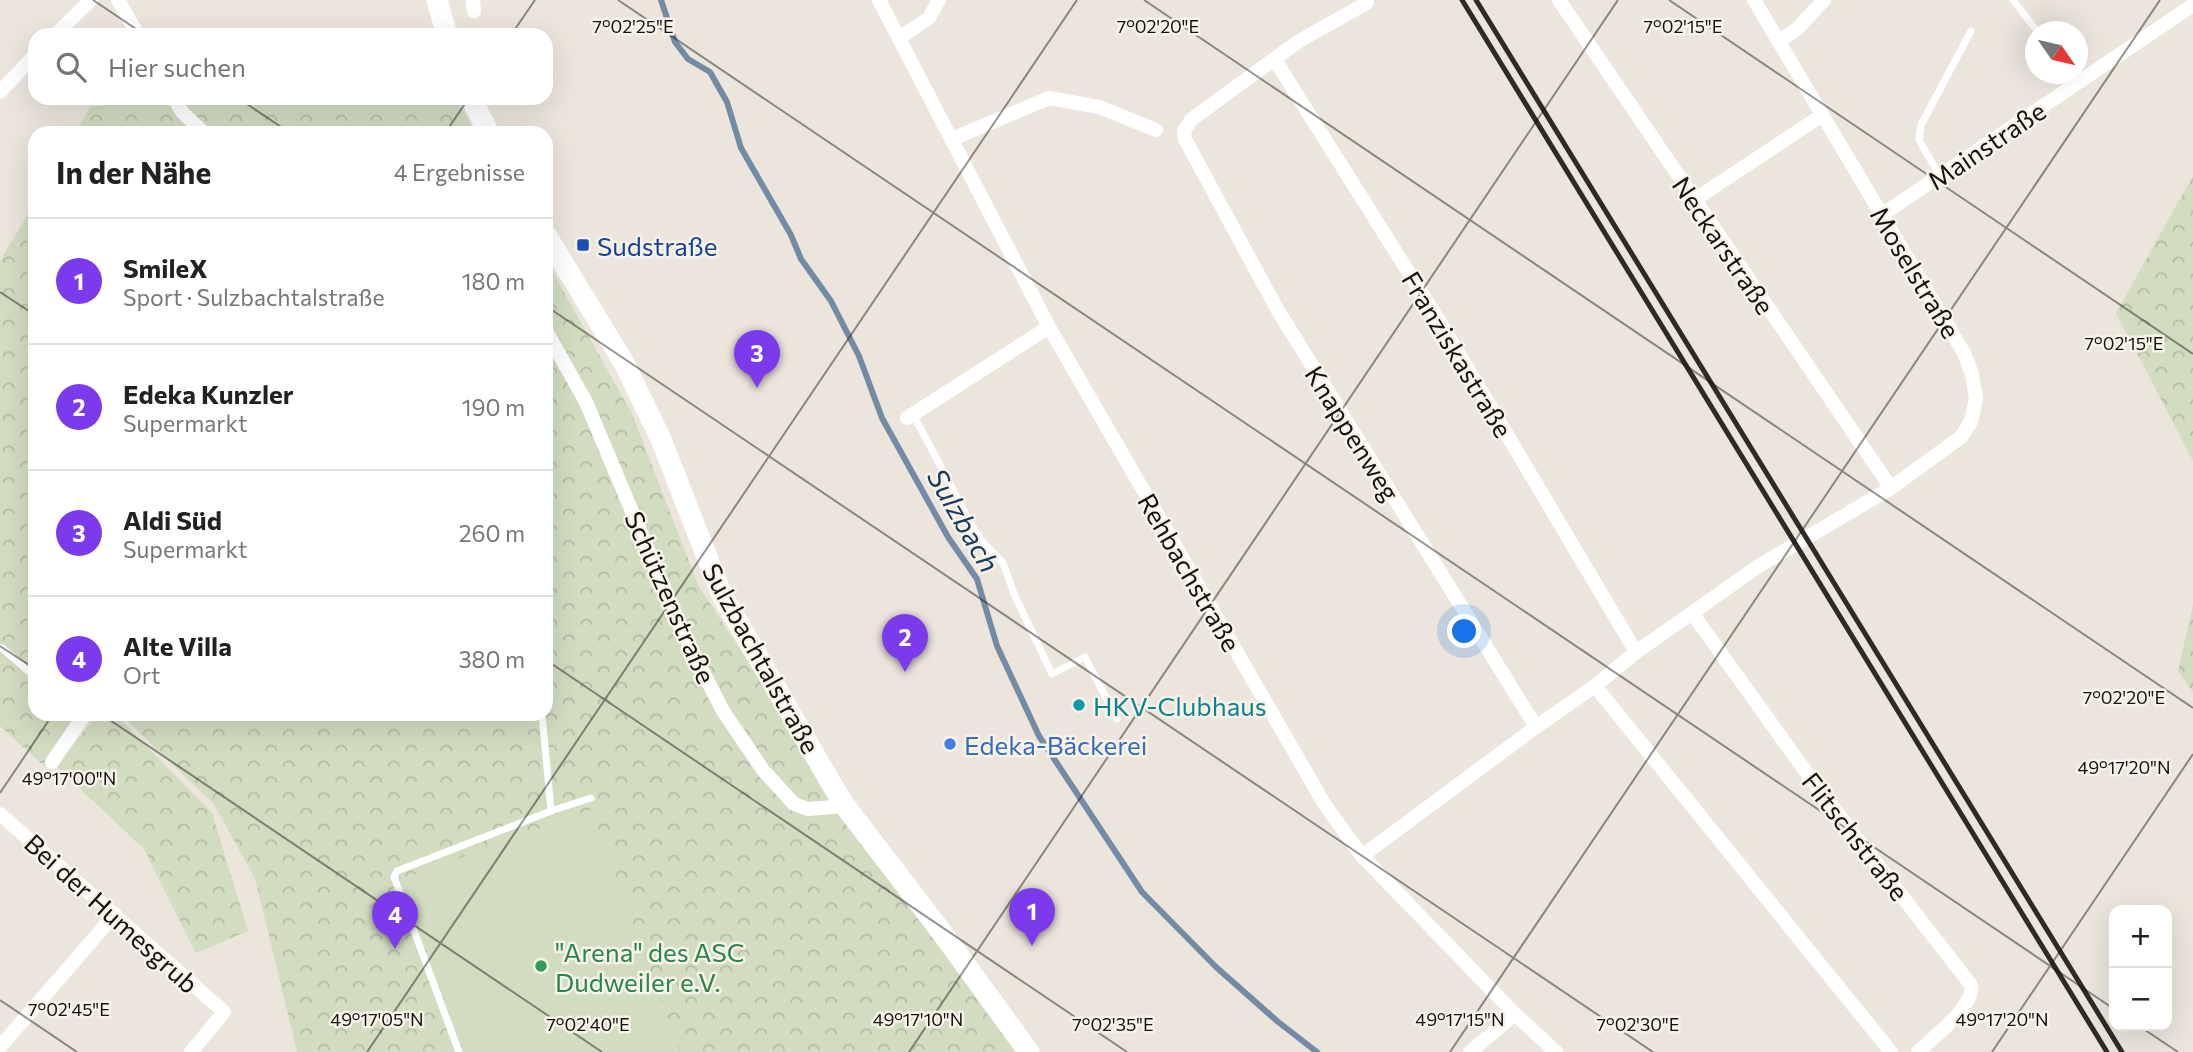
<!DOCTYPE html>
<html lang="de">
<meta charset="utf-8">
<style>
body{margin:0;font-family:Commissioner,sans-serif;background:#f6f6f6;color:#222}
.controls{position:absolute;right:21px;bottom:21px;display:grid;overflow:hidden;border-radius:14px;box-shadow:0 7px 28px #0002}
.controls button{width:63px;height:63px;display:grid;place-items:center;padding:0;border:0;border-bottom:2px solid #e0e0e0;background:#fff;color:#222;font:35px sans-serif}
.compass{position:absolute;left:2025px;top:21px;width:63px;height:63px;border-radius:50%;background:#fff;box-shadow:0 7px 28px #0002;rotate:124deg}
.you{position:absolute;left:1465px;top:632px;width:24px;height:24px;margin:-18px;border:5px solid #fff;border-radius:50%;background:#1a73e8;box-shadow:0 0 0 10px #1a73e833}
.badge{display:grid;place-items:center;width:46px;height:46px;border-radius:50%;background:#7c3aed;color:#fff;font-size:23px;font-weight:700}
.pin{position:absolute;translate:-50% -58px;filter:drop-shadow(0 2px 4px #0008)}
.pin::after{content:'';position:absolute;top:37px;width:24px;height:21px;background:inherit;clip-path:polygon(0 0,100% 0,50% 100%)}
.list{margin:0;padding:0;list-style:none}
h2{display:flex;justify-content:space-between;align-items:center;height:91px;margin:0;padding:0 28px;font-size:30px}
h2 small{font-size:23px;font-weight:400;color:#767676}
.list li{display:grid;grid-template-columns:46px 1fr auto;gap:21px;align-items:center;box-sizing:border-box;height:126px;padding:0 28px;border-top:2px solid #e0e0e0}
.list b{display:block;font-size:26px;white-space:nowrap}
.list p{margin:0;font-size:23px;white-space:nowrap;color:#767676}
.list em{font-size:23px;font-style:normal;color:#767676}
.icon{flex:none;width:38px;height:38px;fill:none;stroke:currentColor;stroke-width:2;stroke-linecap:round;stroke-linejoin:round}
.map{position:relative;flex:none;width:2193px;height:1052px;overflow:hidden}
.search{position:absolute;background:#fff;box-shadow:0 7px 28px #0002;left:28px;top:28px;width:525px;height:77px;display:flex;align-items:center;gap:18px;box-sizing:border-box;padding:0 24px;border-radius:21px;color:#767676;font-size:26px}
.panel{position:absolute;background:#fff;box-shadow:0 7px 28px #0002;left:28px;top:126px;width:525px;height:595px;border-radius:21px}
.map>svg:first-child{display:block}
.grass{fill:#d1dcc1}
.forest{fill:url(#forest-crowns)}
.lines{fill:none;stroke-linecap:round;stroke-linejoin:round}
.stream{stroke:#738ba5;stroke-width:6}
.lane{stroke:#fff;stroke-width:7}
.street{stroke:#fff;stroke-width:14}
.secondary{stroke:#fff;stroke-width:21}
.rail{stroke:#2e2b27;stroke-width:5}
.ticks{fill:none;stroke:#15130f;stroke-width:2;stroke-opacity:0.45}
.transit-dot{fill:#1a4fb4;stroke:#f8f3e9;stroke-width:2.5}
.culture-dot{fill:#0f9aa8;stroke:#f8f3e9;stroke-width:2.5}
.shop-dot{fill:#3f7fe0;stroke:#f8f3e9;stroke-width:2.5}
.leisure-dot{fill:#2e9e5b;stroke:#f8f3e9;stroke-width:2.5}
.labels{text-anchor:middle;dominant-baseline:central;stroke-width:5;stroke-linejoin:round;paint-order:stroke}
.street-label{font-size:26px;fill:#15130f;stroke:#f8f3e9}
.transit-label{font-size:26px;fill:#164399;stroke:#f8f3e9;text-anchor:start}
.culture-label{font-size:26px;fill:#0d838f;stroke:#f8f3e9;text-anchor:start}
.shop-label{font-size:26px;fill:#366cbe;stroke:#f8f3e9;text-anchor:start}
.leisure-label{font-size:26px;fill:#27864d;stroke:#f8f3e9;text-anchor:start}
.water-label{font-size:28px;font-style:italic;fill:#153b61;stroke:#f8f3e9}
.ticks-label{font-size:18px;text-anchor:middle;fill:#15130f;stroke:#f8f3e9;stroke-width:5;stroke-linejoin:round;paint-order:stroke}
</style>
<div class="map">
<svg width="2193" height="1052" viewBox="0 0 2193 1052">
<defs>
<pattern id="forest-crowns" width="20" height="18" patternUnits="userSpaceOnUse" patternTransform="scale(1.75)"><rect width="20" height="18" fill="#d1dcc1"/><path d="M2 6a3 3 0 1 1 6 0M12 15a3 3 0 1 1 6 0" fill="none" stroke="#b3bca5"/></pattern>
</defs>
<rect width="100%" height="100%" fill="#ebe5dc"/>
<polygon class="grass" points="591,810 680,1052 464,1052 401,880"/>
<g class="forest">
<polygon points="165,98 456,98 476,133 75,133 90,107"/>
<polygon points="2193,176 2193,461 2116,313"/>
<polygon points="35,202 35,714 82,714 44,766 0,726 0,261"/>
<polygon points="546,260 632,414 698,585 893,883 1015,1052 680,1052 591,810 401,880 464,1052 297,1052 255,878 213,803 120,714 353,714 354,721 424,714 546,714"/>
<polygon points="2193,605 2193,692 2178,671"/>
<polygon points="98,714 115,714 212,813 248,931 196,953 144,849 56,766"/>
</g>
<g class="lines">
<polyline class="stream" points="661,0 675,42 688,59 710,72 727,102 741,148 791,235 801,259 831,301 859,356 882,418 948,537 977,579 997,646 1039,736 1142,892 1216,967 1277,1021 1317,1052"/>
<g class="lane">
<polyline points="2013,0 2038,32"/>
<polyline points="1940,176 1919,140 1921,125 1971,31"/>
<polyline points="913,414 970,522 981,540 1003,563 1015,596 1052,674 1085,657 1117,719"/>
<polyline points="2,648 35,677"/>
<polyline points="542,714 551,811"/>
<polyline points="459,1052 394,877 397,871 551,811 591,798"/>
</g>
<g class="street">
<polyline points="118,0 138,35"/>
<polyline points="473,0 474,11"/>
<polyline points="879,0 1049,327 1325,805 1362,856 1515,1014 1556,1052"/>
<polyline points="1559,0 1891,488"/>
<polyline points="1367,3 1299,41 1192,119 1184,131 1185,139 1277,309 1536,727"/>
<polyline points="55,35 91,0"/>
<polyline points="899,38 929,18 939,0"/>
<polyline points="1778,41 1796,30 1824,0"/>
<polyline points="1275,60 1443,327 1636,652"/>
<polyline points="0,92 35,55"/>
<polyline points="174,98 182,112 203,132"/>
<polyline points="952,139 1049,98 1099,107 1156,130"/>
<polyline points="1694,200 1821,116"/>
<polyline points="1883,214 2193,5"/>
<polyline points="546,331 586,402 684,635 723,711 763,770 794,804 808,809 845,806"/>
<polyline points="907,418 1049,327"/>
<path d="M1692,613l122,170 157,202c4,22 -38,52 -53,67"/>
<polyline points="1595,686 1891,1052"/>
<polyline points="52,762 85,714"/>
<polyline points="0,814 224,1012 191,1052"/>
<polyline points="1362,856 1536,727 1595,686 1636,652 1692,613 1757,567 1891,488 1961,437 1971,422 1976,398 1972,374 1964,353 1754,0"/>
<polyline points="0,1047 115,914"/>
<polyline points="1470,1052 1515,1014"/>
</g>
<g class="secondary">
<polyline points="437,0 447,35"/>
<polyline points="471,98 489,133"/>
<polyline points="546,235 624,363 660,437 722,595 828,778 845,806 940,930 1029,1052"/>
</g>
<g class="rail">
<polyline points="1462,0 2107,1052"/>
<polyline points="1476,0 2122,1052"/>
</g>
</g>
<path class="ticks" d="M93,0l52,35M618,0l1496,1009M1144,0l1049,708M1669,0l524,354M511,35l24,-35M238,98l52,35M445,133l24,-35M0,292l35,23M546,306l1107,746M0,646l35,23M546,660l581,392M101,714l501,338M0,793l53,-79M0,1000l77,52M2139,1026l39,26M367,1052l710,-1052M909,1052l709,-1052M1450,1052l710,-1052M1992,1052l201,-298"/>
<rect class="transit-dot" x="576" y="238" width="14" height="14" rx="3.5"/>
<circle class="culture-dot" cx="1079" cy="705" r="7"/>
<circle class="shop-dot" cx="950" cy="744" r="7"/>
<circle class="leisure-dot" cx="541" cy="966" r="7"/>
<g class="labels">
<g class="street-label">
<text transform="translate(1986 145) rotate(-34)">Mainstraße</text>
<text transform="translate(1724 245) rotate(56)">Neckarstraße</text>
<text transform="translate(1916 272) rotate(59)">Moselstraße</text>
<text transform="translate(1458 354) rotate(59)">Franziskastraße</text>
<text transform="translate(1353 433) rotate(58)">Knappenweg</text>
<text transform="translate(1190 572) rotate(60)">Rehbachstraße</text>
<text transform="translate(671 597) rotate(66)">Schützenstraße</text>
<text transform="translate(762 658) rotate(61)">Sulzbachtalstraße</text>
<text transform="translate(1856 836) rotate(52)">Flitschstraße</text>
<text transform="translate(112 913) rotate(42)">Bei der Humesgrub</text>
</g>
<g class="transit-label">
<text x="597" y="245">Sudstraße</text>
</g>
<g class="culture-label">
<text x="1093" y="705">HKV-Clubhaus</text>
</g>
<g class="shop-label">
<text x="964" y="744">Edeka-Bäckerei</text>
</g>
<g class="leisure-label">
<text x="555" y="951">"Arena" des ASC<tspan x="555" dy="30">Dudweiler e.V.</tspan></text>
</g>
<g class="water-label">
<text transform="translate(964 520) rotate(60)">Sulzbach</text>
</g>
</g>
<g class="ticks-label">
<text x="633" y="33">7°02'25"E</text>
<text x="1158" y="33">7°02'20"E</text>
<text x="1683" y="33">7°02'15"E</text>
<text x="2124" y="350">7°02'15"E</text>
<text x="2124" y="704">7°02'20"E</text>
<text x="2124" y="774">49°17'20"N</text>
<text x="69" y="785">49°17'00"N</text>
<text x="69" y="1016">7°02'45"E</text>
<text x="377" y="1026">49°17'05"N</text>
<text x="918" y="1026">49°17'10"N</text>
<text x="1460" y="1026">49°17'15"N</text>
<text x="2002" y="1026">49°17'20"N</text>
<text x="588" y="1031">7°02'40"E</text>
<text x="1113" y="1031">7°02'35"E</text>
<text x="1638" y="1031">7°02'30"E</text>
</g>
</svg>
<div class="controls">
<button>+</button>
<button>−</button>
</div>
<svg class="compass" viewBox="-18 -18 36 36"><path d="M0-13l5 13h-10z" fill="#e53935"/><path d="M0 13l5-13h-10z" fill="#767676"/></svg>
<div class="you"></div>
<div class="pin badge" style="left:1032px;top:946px">1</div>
<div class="pin badge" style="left:905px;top:672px">2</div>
<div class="pin badge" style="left:757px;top:388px">3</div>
<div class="pin badge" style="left:395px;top:949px">4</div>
<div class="search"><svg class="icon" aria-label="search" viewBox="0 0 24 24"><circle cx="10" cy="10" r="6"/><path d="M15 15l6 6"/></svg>Hier suchen</div>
<section class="panel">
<h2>In der Nähe<small>4 Ergebnisse</small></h2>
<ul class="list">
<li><span class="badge">1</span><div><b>SmileX</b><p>Sport · Sulzbachtalstraße</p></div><em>180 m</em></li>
<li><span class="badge">2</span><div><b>Edeka Kunzler</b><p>Supermarkt</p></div><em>190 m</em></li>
<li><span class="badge">3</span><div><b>Aldi Süd</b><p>Supermarkt</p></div><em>260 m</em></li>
<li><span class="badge">4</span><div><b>Alte Villa</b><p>Ort</p></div><em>380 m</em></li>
</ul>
</section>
</div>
